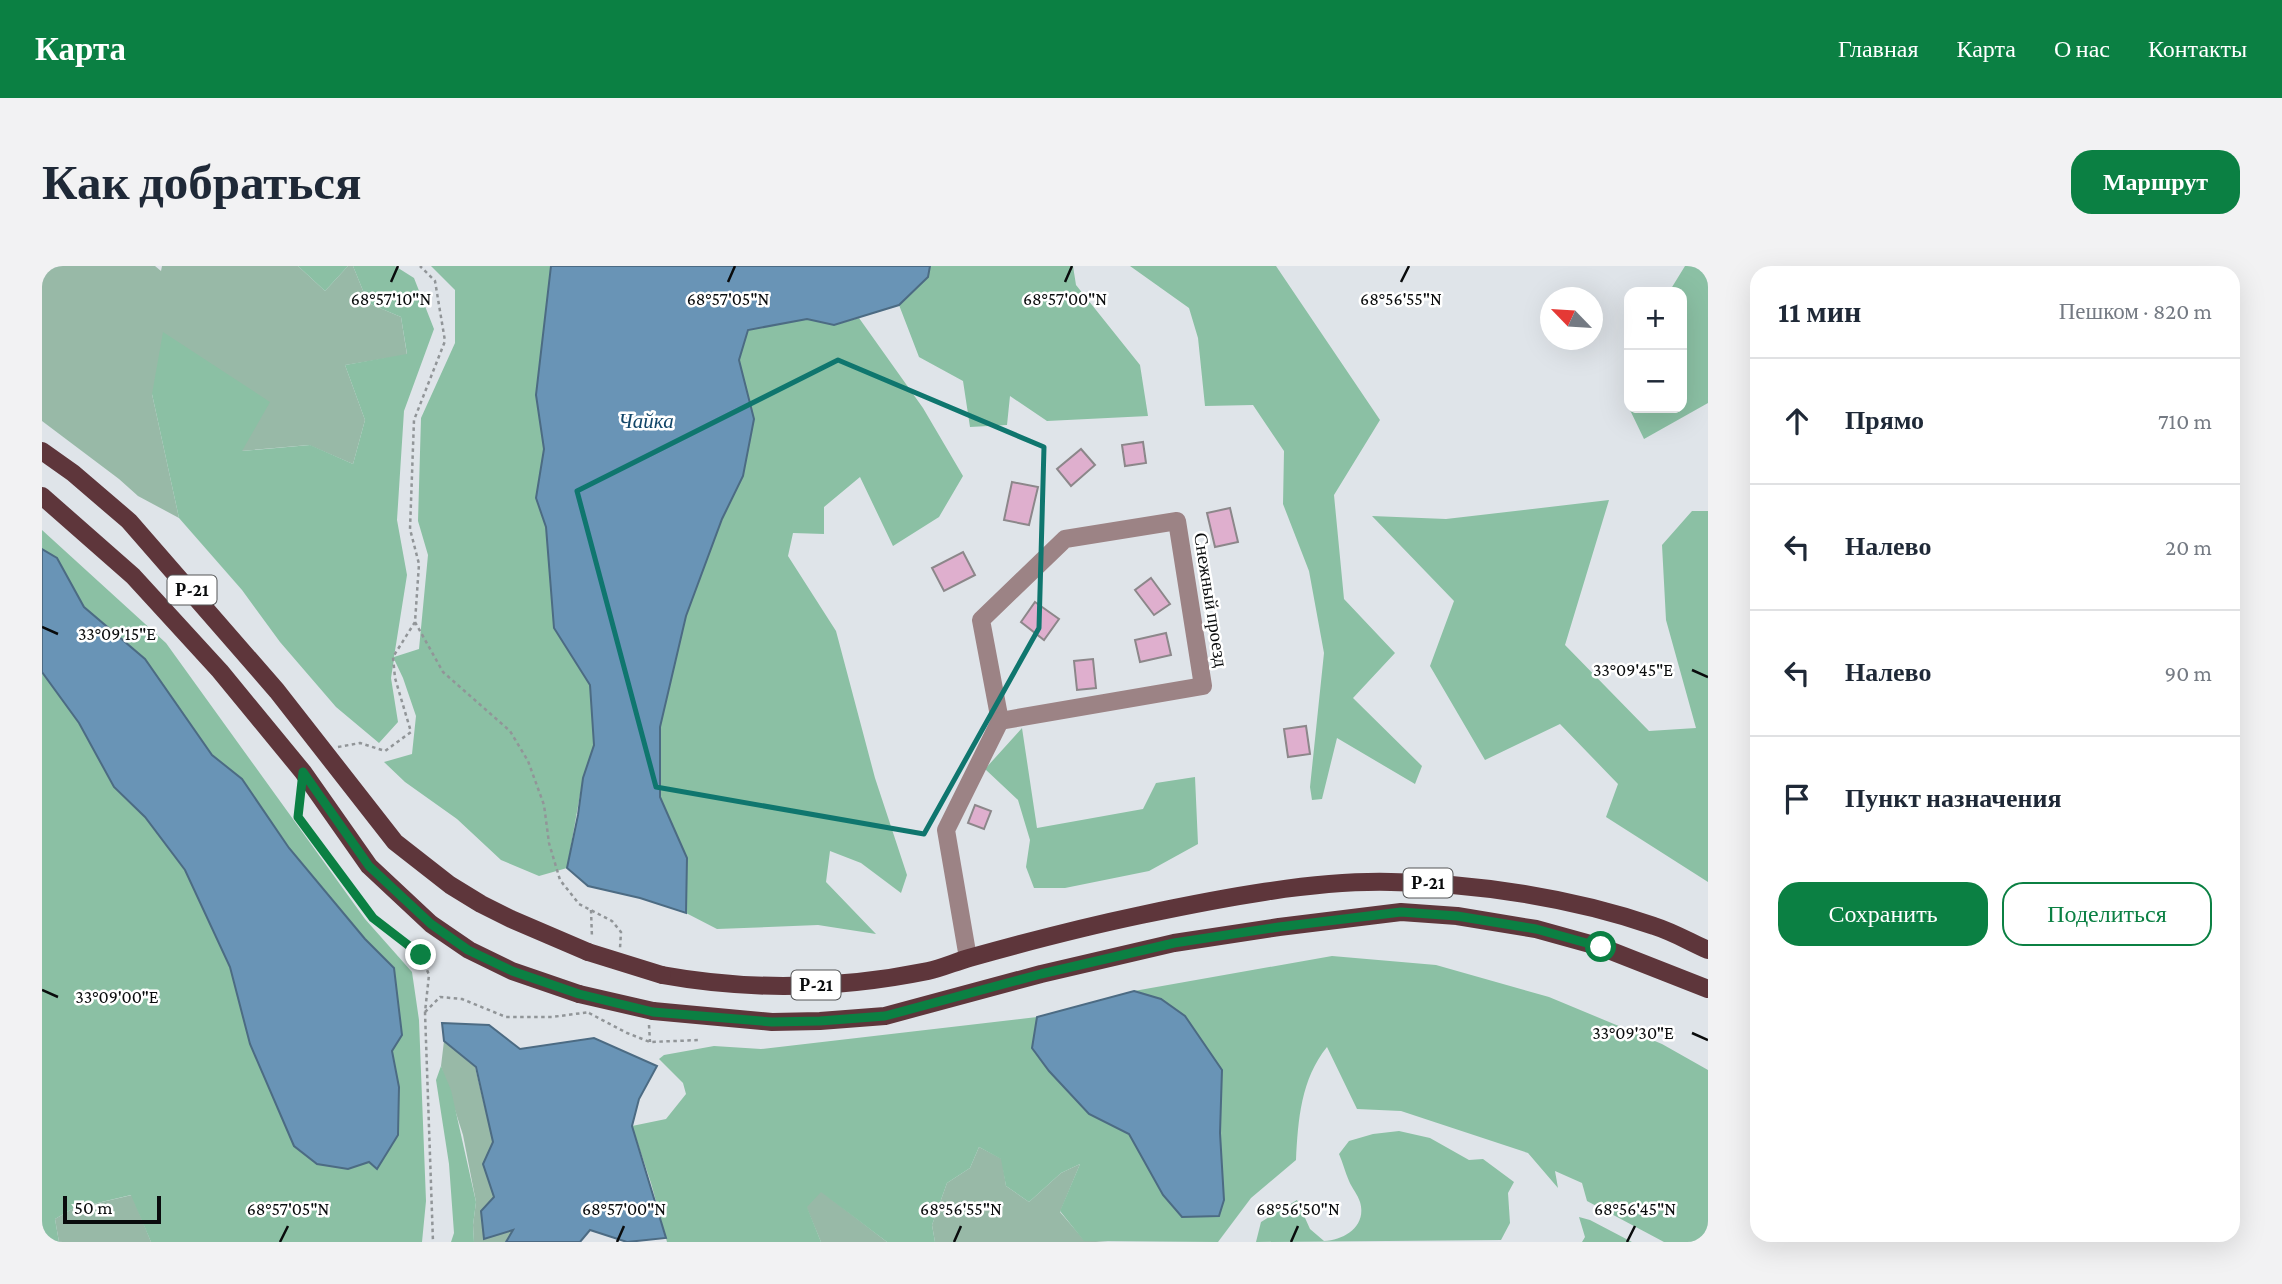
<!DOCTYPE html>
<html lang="ru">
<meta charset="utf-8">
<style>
body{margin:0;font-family:"Crimson Pro",serif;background:#f2f2f3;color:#1f2937}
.controls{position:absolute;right:21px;top:21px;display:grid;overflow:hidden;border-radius:14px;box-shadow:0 7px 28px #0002}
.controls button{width:63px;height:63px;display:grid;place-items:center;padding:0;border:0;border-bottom:2px solid #e0e1e3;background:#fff;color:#1f2937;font:35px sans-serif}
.compass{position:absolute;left:1498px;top:21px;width:63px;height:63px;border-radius:50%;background:#fff;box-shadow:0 7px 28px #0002;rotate:295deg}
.scale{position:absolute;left:21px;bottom:18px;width:98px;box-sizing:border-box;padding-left:7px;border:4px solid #0a0c0d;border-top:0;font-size:19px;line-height:24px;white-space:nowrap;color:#0a0c0d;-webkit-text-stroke:5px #fff;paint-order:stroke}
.stop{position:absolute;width:21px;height:21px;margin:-16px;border:5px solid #0b8043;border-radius:50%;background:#fff}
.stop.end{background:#0b8043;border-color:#fff;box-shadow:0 2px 7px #0008}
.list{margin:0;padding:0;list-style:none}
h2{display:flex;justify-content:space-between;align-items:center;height:91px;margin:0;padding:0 28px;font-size:30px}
h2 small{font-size:23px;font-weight:400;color:#747a83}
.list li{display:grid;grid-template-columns:46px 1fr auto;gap:21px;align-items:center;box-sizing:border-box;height:126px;padding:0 28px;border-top:2px solid #e0e1e3}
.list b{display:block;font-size:26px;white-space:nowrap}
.list em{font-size:23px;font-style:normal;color:#747a83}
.actions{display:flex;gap:14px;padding:21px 28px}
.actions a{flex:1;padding:16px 0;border:2px solid #0b8043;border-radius:21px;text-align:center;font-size:24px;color:#0b8043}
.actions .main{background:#0b8043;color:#fff}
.icon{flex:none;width:38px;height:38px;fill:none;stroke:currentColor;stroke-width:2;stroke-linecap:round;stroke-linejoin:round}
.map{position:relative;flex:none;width:1666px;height:976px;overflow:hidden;border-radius:21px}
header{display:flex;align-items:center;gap:42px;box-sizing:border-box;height:98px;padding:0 35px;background:#0b8043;color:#fff}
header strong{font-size:33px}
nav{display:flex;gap:38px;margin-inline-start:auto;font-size:24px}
.intro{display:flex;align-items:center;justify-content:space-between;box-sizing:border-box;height:168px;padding:0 42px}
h1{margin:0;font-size:49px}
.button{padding:18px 32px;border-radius:21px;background:#0b8043;color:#fff;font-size:24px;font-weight:700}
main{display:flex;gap:42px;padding:0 42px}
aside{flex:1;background:#fff;border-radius:21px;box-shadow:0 7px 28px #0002}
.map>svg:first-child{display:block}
.green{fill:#98b9a7}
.forest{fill:#8bc0a4}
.water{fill:#6994b6;stroke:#4c6b83;stroke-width:2}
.building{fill:#dfafce;stroke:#8c878a;stroke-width:2}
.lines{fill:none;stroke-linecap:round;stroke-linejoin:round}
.path{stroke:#919598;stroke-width:2.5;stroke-dasharray:3.5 3.5;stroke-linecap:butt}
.minor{stroke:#9c8385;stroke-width:18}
.major{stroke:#5e363b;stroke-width:18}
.major-bridge{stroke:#5e363b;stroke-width:18}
.route{stroke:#0b8043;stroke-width:9}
.marked{fill:none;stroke:#0f766e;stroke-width:5;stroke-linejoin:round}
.ticks{fill:none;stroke:#0a0c0d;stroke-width:2.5}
.labels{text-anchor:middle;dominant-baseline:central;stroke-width:5;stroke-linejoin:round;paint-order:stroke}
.shield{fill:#fff;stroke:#545556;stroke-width:2}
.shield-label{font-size:18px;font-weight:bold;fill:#0a0c0d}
.street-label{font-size:19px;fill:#0a0c0d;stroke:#fff}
.water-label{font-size:21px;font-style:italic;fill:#124668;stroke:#fff}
.ticks-label{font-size:18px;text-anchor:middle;fill:#0a0c0d;stroke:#fff;stroke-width:5;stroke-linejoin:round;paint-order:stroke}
</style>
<header>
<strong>Карта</strong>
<nav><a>Главная</a><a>Карта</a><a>О нас</a><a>Контакты</a></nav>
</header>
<div class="intro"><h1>Как добраться</h1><a class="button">Маршрут</a></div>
<main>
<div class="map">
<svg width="1666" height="976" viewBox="0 0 1666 976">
<rect width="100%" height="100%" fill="#dfe4e9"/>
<g class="green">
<polygon points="0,0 113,0 119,5 120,0 256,0 283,25 306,0 311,0 326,37 359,51 365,89 303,99 323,154 311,198 267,179 199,185 110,128 137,252 96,230 77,213 0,155"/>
<polygon points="402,775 433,801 451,876 441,898 452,931 442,973 473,964 464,976 432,976 431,959 434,936 421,869 399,800"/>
<polygon points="937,881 960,893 964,920 987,936 1019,907 1038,898 1018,946 1042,974 1066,976 893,976 890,959 905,917 928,902"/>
<polygon points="779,925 845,976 779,976 764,940"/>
<polygon points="90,929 109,976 17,976 13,953 30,943"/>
</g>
<g class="forest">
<polygon points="256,0 306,0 283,25"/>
<polygon points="311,0 353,0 372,12 392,63 362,145 355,254 365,309 352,391 377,383 386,289 376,255 379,152 413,77 413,24 389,0 509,0 494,129 502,183 494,232 504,261 512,362 548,419 552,479 541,512 525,602 497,610 459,594 415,553 363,516 342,496 370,488 374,450 361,412 352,393 349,412 356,456 337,477 294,441 238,376 200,324 137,252 110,128 121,66 228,136 200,185 268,179 311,198 323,154 303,99 365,88 359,51 326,37"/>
<polygon points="888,0 1031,0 1034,19 1098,99 1106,150 1005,155 968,130 965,159 928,161 921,115 877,91 857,39 886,11"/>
<polygon points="1088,0 1234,0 1338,154 1292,229 1302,333 1353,387 1311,432 1380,500 1373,518 1295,472 1280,533 1270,534 1268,521 1282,387 1267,305 1241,238 1242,185 1211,139 1163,140 1156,72 1147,42"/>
<polygon points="1643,0 1666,0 1666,137 1602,173 1587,142 1640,142 1640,26 1627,26"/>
<polygon points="817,52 881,142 921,210 897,251 851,280 818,211 782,241 782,268 751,267 746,290 794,365 833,512 865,609 859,627 819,597 788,585 784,616 834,668 776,659 675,663 644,647 645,592 618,532 618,461 644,350 680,253 700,210 712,153 697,94 706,63 765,53 792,59"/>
<polygon points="1567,234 1523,379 1607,465 1654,462 1624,354 1620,279 1650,245 1666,245 1666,616 1564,551 1576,518 1518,458 1443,494 1388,400 1412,335 1330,250 1404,253"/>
<polygon points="0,264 124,377 323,653 370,706 377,754 384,935 380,976 109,976 89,929 30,943 13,953 17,976 0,976 0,406 37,457 72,521 103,551 143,604 188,701 208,778 252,880 275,898 306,903 327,896 335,903 357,821 350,785 360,769 352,701 323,673 247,582 200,513 170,489 103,393 42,341 15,292 0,283"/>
<polygon points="980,462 995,562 1101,543 1114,517 1153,511 1156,578 1107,605 1023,622 992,622 984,601 988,574 976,534 943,503"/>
<path d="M1290,690l104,9 113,32 113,47 46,26v172h-44l-77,-41 -5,-18 -27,-12 3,17 -30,-35 -127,-42 -44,-2 -30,-62c-26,32 -29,73 -31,113l-45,38 -33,44 -134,-1 -24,-30 20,-47 -19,9 -32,29 -23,-16 -5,-27 -22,-12 -9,21 -23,15 -15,42 3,17h-48l-66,-50 -14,15 14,35h-154l-16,-59 -19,-57 34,-7 20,-25 -3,-11 -24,-24 5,-4 50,-9 47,3 276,-32 -5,31 57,66 40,20 34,61 57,-62 2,-63 -61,-71 -27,-8z"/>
<polygon points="399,800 409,824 434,936 431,959 432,976 409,976 412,967 407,898 394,814"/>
<path d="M1357,865l31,7 39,22 14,-1 31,23 -6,11 2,30 -9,17 -245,2 5,-20 36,-22 13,29 14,12c21,-1 43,-15 36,-39 -2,-7 -8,-14 -11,-21 -4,-9 -6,-18 -10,-27l10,-13 24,-7z"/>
<polygon points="1537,951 1548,954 1590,976 1540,976 1543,971"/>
</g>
<g class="water">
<polygon points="509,0 888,0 886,11 857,39 792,59 765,53 706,64 697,94 712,153 701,210 680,253 644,350 618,461 618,531 645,592 644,647 598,632 546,620 525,602 536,549 541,512 552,479 548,419 512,362 504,261 494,232 502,183 494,129"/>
<polygon points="0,283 15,292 42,341 103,393 170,489 200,513 247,582 323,673 352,702 360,769 350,785 357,821 356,869 335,903 327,896 306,903 275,898 252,880 208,778 188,701 143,604 103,551 72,521 37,457 0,406"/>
<polygon points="1092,725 1119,733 1143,750 1180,804 1178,867 1182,934 1177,950 1140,951 1121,929 1087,868 1047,848 1007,805 990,782 995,751"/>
<polygon points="400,757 447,759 478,783 552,772 615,800 597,833 590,860 624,972 585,976 548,964 538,976 464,976 471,964 442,973 439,945 452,931 441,898 451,876 434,801 402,775"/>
</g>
<g class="building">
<polygon points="1101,176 1104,197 1083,200 1080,179"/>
<polygon points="1039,183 1053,199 1029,220 1015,203"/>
<polygon points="970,216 996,221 987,259 962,254"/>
<polygon points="1188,242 1196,276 1173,281 1165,247"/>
<polygon points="921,286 933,309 902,325 890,302"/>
<polygon points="1109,312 1128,338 1112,349 1093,324"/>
<polygon points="993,336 1017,353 1002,374 979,356"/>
<polygon points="1124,367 1129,389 1098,396 1093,374"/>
<polygon points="1051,393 1054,422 1035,424 1032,395"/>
<polygon points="1264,460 1268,488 1246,491 1242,463"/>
<polygon points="933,539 949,545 942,563 926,557"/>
</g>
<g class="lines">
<g class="path">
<polyline points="373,356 401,406 468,465 486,495 502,539 507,577 518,614 537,638 570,655 579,666 578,682"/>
<polyline points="296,481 318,477 343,485 369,466 353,412 351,391 373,356 377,298 368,263 372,154 403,75 393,15 378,0"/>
<polyline points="258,530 256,551 331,652 379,689 387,709 383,746 391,976"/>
<polyline points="549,644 550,672"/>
<polyline points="383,746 398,731 420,733 464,751 510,751 548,746"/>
<polyline points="547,747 585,767 608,776 658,774"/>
<polyline points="607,759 608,776"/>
</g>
<g class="minor">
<polygon points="1135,255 1161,420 958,455 939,354 1023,273"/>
<polyline points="926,692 904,564 958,455"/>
</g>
<g class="major">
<polyline points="0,185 31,207 87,255 235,425 353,576 408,619 439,638 469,653 546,686"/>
<polyline points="0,230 91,310 178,405 261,506 327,600 389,658 427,684 470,705 537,728"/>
<path d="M620,709c88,16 178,14 266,-4 14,-3 27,-9 41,-13 57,-16 115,-31 172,-43 76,-16 172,-35 250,-33 85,1 182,16 263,44 19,6 36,16 54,24"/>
<polyline points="611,745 730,756 778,755 843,750 999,708 1132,677 1237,661 1359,646 1415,650 1494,663 1559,681 1666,723"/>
</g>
<g class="major-bridge">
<polyline points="546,686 620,709"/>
<polyline points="537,728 611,745"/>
</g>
</g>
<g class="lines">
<polyline class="route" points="379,689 331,652 256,551 261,506 327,600 389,658 426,684 470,705 537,728 611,746 730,756 778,755 843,750 999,708 1132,677 1237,661 1359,646 1415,650 1494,663 1559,681"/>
</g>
<path class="marked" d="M796,94l206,87 -5,181 -115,206 -268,-47 -79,-296z"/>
<path class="ticks" d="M349,16l7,-16M686,16l7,-16M1023,16l7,-16M1359,16l8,-16M0,361l16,7M1650,404l16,7M0,724l16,7M1650,767l16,7M238,976l8,-16M575,976l7,-16M912,976l7,-16M1249,976l7,-16M1585,976l8,-16"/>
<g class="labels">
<g class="shield">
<rect x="125.5" y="309.5" width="49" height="29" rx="5"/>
<rect x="1361.5" y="602.5" width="49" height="29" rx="5"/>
<rect x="749.5" y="704.5" width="49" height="29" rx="5"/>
</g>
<g class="shield-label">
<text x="150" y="324">Р-21</text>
<text x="1386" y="617">Р-21</text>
<text x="774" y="719">Р-21</text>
</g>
<g class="street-label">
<text transform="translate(1169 334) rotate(81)">Снежный проезд</text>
</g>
<g class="water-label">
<text x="604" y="155">Чайка</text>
</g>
</g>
<g class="ticks-label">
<text x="349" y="39">68°57'10"N</text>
<text x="686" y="39">68°57'05"N</text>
<text x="1023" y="39">68°57'00"N</text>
<text x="1359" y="39">68°56'55"N</text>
<text x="75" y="374">33°09'15"E</text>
<text x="1591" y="410">33°09'45"E</text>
<text x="75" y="737">33°09'00"E</text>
<text x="1591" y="773">33°09'30"E</text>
<text x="246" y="949">68°57'05"N</text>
<text x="919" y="949">68°56'55"N</text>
<text x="1256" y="949">68°56'50"N</text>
<text x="582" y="949">68°57'00"N</text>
<text x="1593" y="949">68°56'45"N</text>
</g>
</svg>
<div class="controls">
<button>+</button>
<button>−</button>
</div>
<svg class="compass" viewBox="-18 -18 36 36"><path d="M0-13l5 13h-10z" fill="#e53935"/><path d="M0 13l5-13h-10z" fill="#747a83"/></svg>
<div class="scale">50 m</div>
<div class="stop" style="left:1559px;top:681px"></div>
<div class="stop end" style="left:379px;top:689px"></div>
</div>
<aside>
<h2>11 мин<small>Пешком · 820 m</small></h2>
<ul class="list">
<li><svg class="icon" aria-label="ahead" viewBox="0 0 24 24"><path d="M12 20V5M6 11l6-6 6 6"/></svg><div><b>Прямо</b></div><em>710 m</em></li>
<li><svg class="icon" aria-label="left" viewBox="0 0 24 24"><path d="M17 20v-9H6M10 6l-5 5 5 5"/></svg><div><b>Налево</b></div><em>20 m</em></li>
<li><svg class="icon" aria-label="left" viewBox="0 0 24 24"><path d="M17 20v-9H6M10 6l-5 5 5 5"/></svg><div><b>Налево</b></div><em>90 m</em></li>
<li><svg class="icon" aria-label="arrive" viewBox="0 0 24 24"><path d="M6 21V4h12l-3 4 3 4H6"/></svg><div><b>Пункт назначения</b></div></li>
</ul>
<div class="actions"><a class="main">Сохранить</a><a>Поделиться</a></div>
</aside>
</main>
